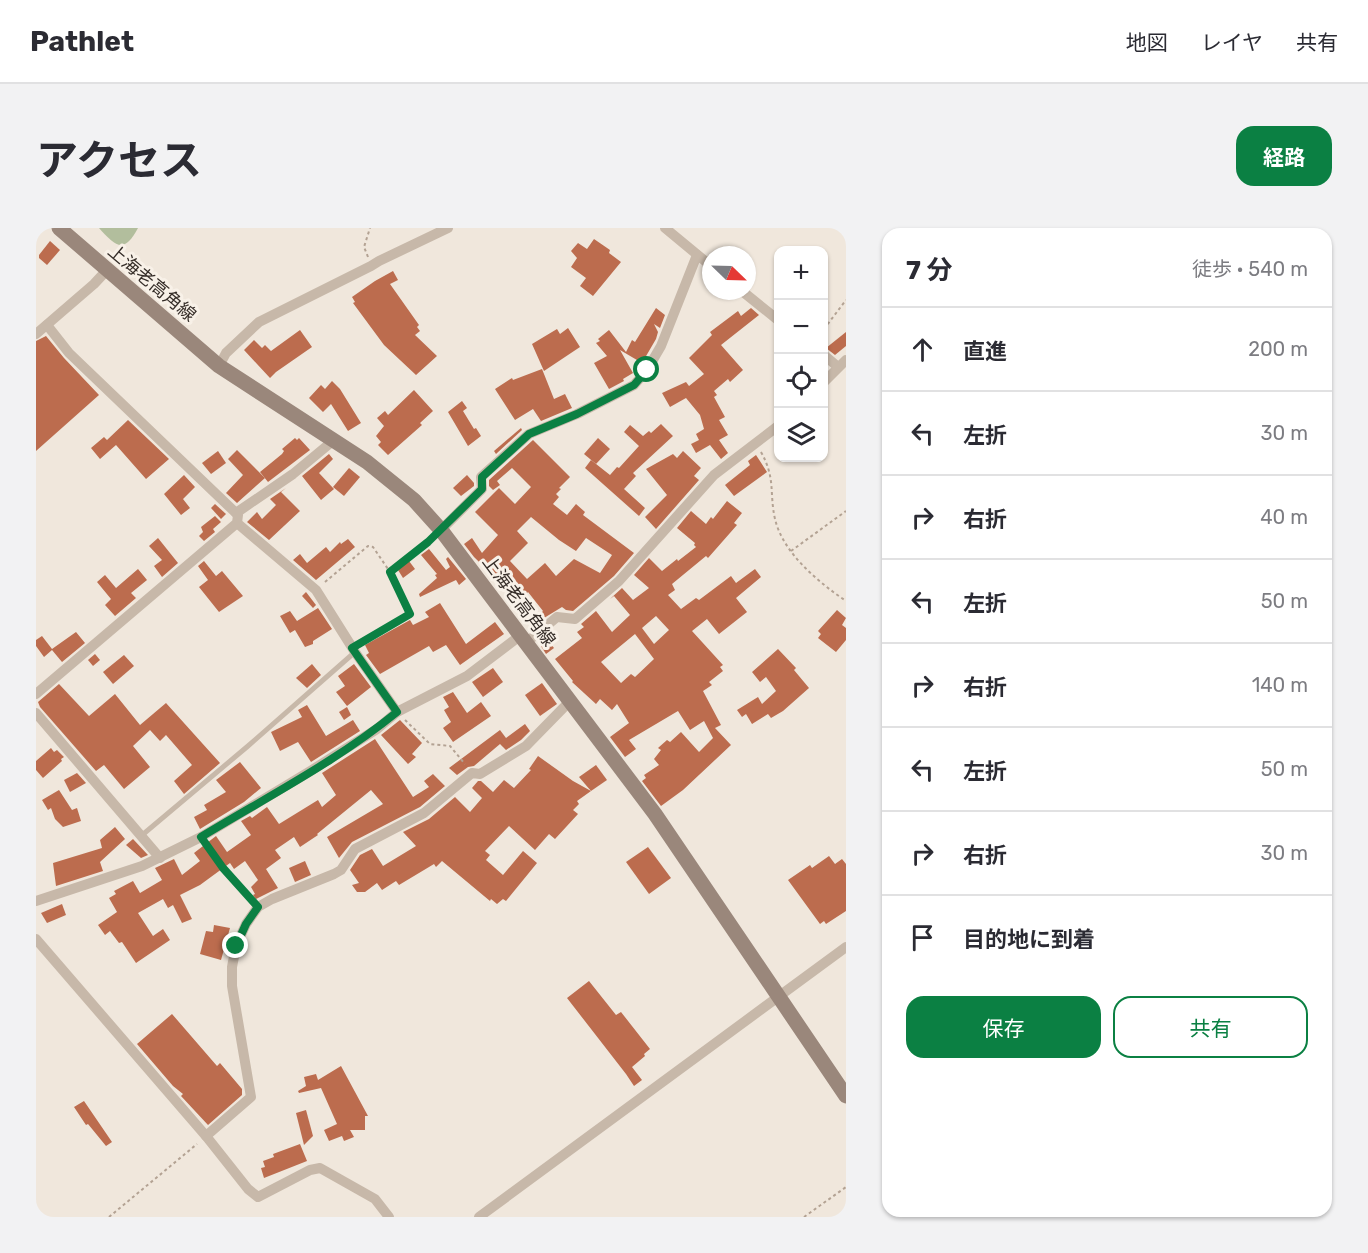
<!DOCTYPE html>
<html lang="ja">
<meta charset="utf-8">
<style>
body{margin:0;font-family:Rubik,"Noto Sans JP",sans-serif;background:#f2f2f3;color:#2b2b33}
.controls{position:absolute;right:18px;top:18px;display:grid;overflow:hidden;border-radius:12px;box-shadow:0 2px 4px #0004}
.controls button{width:54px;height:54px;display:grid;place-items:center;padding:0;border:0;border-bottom:2px solid #e1e1e2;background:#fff;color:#2b2b33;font:30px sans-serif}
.compass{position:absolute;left:666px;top:18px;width:54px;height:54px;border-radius:50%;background:#fff;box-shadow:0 2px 4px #0004;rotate:113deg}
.stop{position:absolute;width:18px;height:18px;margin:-14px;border:4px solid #0b8043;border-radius:50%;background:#fff}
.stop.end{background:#0b8043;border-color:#fff;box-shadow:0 2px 6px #0008}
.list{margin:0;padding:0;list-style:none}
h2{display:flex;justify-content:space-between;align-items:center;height:78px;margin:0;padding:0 24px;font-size:26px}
h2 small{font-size:20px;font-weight:400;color:#7c7c81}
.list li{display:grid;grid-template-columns:39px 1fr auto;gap:18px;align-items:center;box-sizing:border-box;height:84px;padding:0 24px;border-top:2px solid #e1e1e2}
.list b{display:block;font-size:22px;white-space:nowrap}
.list em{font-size:20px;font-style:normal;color:#7c7c81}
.actions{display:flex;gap:12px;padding:18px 24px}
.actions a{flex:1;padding:14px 0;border:2px solid #0b8043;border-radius:18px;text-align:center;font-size:21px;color:#0b8043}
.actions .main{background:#0b8043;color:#fff}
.icon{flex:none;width:33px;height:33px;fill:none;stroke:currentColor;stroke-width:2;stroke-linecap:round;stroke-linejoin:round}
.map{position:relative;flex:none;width:810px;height:989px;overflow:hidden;border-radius:18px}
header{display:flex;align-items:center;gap:36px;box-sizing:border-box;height:84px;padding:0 30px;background:#fff;border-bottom:2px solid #e1e1e2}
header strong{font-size:28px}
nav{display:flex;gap:33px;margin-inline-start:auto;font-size:21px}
.intro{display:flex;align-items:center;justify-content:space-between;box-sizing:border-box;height:144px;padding:0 36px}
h1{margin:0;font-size:42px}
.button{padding:15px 27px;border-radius:18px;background:#0b8043;color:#fff;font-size:21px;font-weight:700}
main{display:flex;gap:36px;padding:0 36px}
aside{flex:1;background:#fff;border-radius:18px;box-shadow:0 2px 4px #0004}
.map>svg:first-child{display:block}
.green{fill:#b2be9d}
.building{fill:#bc6c4e;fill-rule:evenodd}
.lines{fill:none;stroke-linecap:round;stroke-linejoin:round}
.path{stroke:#b3a293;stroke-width:2;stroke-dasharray:3 3;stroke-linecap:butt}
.lane{stroke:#c7b8a9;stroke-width:5}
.street{stroke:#c7b8a9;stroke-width:10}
.secondary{stroke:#9a877b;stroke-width:15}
.route{stroke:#0b8043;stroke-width:8}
.labels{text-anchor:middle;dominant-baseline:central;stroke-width:6;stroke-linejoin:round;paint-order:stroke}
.street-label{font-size:18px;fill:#352d28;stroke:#f8f1e8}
</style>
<header>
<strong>Pathlet</strong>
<nav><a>地図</a><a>レイヤ</a><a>共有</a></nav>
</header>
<div class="intro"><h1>アクセス</h1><a class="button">経路</a></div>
<main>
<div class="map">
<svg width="810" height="989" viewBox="0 0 810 989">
<rect width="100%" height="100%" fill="#f0e7dc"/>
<path class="green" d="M63,0h39c-14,26 -22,19 -39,0z"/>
<g class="building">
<polygon points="558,11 574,22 573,25 585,34 557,68 544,58 550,50 535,39 541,30 535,23 542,15 551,21"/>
<polygon points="14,13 24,22 11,37 3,30 3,27"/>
<polygon points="357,43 362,52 354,56 383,97 381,99 384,103 379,107 401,128 380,147 348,117 317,75 319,74 316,69 339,53"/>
<polygon points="620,80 629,87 624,100 618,96 622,104 620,111 606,135 584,122 597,145 587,151 588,153 573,161 558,135 571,128 560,115 564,113 562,111 573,102 590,124 596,112 599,114"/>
<polygon points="715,80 723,87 685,117 707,142 694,154 692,151 678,163 681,167 678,169 689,189 683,192 692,207 683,212 692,225 685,231 674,217 660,225 655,216 663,212 660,206 668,201 664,187 650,170 634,179 626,165 650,154 653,158 668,146 653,130 676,107 674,104 702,83 705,88"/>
<polygon points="532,100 544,119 508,143 496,116 521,101 524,106"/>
<polygon points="264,102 276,119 240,144 234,150 208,122 218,112 226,120 229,117 235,123"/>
<polygon points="810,104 810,118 799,127 790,120"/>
<polygon points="10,108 28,130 63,167 0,223 0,113"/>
<polygon points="506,141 518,171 529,166 536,180 505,193 497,181 479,192 459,161 476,150 477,152"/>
<polygon points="296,153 304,161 325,195 312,203 295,176 287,184 273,170 285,157 289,161"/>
<polygon points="378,162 397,183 384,195 386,197 352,227 342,217 345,214 340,208 348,198 341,190 349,183 352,187"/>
<polygon points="426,173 431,180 427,183 438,201 440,200 445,208 432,218 412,184"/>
<polygon points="92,192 133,231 110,251 80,217 64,231 55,220 68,209 71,212"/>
<polygon points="625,196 637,208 597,245 600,248 588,261 609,280 603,288 549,240 555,232 574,247 581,239 583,240 603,218 588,204 594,197 607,208 613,203 615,205"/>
<polygon points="485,200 486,202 460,226 458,223"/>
<polygon points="259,210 261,212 263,210 274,222 232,254 224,244 246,226 248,223 246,221"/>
<polygon points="562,210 574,221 560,236 548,226"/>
<path d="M497,212l37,37 -11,11 2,1 -5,5 3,3 -6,7 14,11 9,-11 9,8 -2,3 51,38 -20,23 -41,35 -7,-1 -4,-3 -18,11 -4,-4 3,-3 -15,-19 -6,6 -9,-9 -3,3 -36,-35 -10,-13 8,-6 10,15 16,-18 -23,-23 24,-24 16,16 16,-17 -19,-19 -15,13 3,4 -7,5 -4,-4v-6zM495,289l28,23 17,11 10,-13 26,17 -12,18 -26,-14 -18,17 -11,-13 -18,16 -17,-18 18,-18 -11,-12z"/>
<polygon points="201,222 229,250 201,275 190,265 207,247 192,231"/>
<polygon points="182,223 190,235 175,246 166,235"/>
<polygon points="647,223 665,240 658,248 663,252 620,301 609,289 631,267 610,241 637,226 641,230"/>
<polygon points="293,226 297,231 283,245 298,261 285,272 266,248"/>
<polygon points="720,227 731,244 698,268 689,257 714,237 712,233"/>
<polygon points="313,240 324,249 308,268 297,259"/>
<polygon points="148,247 159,259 147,271 154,280 145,287 128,266"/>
<polygon points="431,247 438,255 438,258 425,268 417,260"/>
<polygon points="250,260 245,264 264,283 233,312 211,294 221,284 226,291 240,277 234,271"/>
<path d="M691,273l15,12 -8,10 3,2 -29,33 -2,-2 -34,28 3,6 -7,5 13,14 15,-11 3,2 32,-24 5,7 19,-14 6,8 -25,21 11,14 -28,22 -12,-15 -15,12 31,34 -3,2 3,4 -14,11 3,3 -9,6 18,34 -6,3 16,17 -48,45 -22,16 -19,-25 4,-3 -2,-3 15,-10 -5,-6 7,-9 -3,-2 9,-8 3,2 11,-10 18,20 14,-14 -9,-17 -14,9 -12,-19 -49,29 7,9 -11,8 -15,-20 19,-14 -12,-19 -5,6 -12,-11 -4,5 -24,-22 1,-1 -18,-22 27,-21 -5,-6 7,-5 -3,-3 15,-13 16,21 18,-17 -16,-19 -4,3 12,-11 11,12 16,-12 -15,-13 15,-17 13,13 15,-12 1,2 18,-14 -2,-2 1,-2 -18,-15 14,-17 15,13 5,-7 2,2zM620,388l13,14 -15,14 -12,-16zM599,406l19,25 -19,18 -4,-3 -10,9 -20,-21z"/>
<polygon points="179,276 190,286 185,291 175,280"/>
<polygon points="179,288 185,294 177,301 179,304 168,313 163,308 167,304 165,299"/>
<polygon points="122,310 142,335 126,349 118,338 126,332 113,318"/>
<polygon points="312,311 319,319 280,352 257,332 264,326 271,335 290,319 294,324 304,314 305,316"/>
<polygon points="393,321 410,342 414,339 410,331 412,329 430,351 423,357 420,352 384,369 383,366 401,350 399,347 401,346 385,327"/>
<polygon points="168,333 180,348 186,343 207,368 183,384 163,359 172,352 162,338"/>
<polygon points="373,333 379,341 367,350 362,342"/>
<polygon points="102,341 111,352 95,365 100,370 79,388 69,377 75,371 61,354 69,347 80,360"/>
<polygon points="270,364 280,377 277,380 266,368"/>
<polygon points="404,375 430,416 459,394 468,406 424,437 410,417 397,424 393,418 344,446 330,427 333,425 329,417 374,392 377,397 393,389 389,384"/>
<polygon points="282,380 296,401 277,413 277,416 269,419 259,402 254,405 244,388 254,383 261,393"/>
<polygon points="801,382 810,390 806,397 810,400 810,412 800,424 782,410 785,406 782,403"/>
<polygon points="40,404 49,415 26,434 16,422 8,429 0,418 0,412 6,408 16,421"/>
<polygon points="510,410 518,420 510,426 503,415"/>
<polygon points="742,421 760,440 758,442 773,460 747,483 735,490 732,486 716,496 710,486 706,489 701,482 722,469 726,476 740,463 730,449 724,454 716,444"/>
<polygon points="59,426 64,432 57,438 52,432"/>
<polygon points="88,427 98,438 77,456 67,444"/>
<polygon points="276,436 285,447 271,460 260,450"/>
<polygon points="318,436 335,459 311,478 300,464 309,458 302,448"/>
<polygon points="457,440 467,454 447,469 436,454"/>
<polygon points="506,455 521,476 504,488 489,467"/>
<polygon points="23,456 53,488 79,466 104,497 130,475 184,535 148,566 138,553 156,537 130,507 124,513 114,502 97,518 114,539 88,561 68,537 60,543 4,479 2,474"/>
<polygon points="417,464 431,485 445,474 455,488 417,514 407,500 415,494 408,482 413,479 407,469"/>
<polygon points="271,477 290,508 317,492 324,503 275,534 262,514 244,523 235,504 266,489 262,482"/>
<polygon points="311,479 315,487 308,492 303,484"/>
<polygon points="364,492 386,515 376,526 380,529 372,536 345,507"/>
<polygon points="489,496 494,503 485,512 470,522 464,516 438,538 432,539 421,547 413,540 464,502 470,510"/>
<polygon points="339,511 377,569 393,559 388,553 397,546 409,558 384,579 316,614 303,630 291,609 347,576 335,562 281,606 282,607 264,619 258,609 239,622 245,630 230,641 242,660 220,671 217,667 219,666 215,659 222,652 209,633 198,641 194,635 164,657 144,667 156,691 146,695 137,677 132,680 127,671 102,685 117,708 127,701 134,712 100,735 86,714 83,715 74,703 69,707 62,697 81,684 73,670 80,666 78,663 97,653 104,665 126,652 119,640 138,631 146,647 164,633 158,625 180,608 191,624 215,607 205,593 214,588 216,590 231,579 243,596 282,572 286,579 300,567 286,545"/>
<polygon points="15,520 18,524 21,522 28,529 25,531 26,533 7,550 0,542 0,533"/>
<polygon points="502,528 537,553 555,563 541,573 543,576 537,582 542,586 519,611 513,606 499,622 473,598 449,623 454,627 450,632 467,647 487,623 501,635 470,673 467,671 461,676 455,671 454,673 406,633 400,639 398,636 363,657 360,653 346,662 341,655 329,664 321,664 316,657 323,655 314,642 324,627 336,621 347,638 380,618 367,604 393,591 419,569 434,584 446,570 436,560 442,553 445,553 457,564 468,552 478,560 495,542 493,541"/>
<polygon points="204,534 225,560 208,574 164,601 158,589 171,582 168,577 190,564 180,552"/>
<polygon points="560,537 571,552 555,563 543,549"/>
<polygon points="41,545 50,555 34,564 28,552"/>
<polygon points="23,562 36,582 41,580 45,593 27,599 19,591 15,580 12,582 6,572"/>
<polygon points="79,599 89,611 64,634 67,643 20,658 17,635 66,620 64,612"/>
<polygon points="97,611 112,627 105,630 90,617"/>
<polygon points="612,619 635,650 613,666 590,634"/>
<polygon points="793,628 799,636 806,631 810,636 810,683 790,696 788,693 784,696 752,652 774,637 776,640"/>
<polygon points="269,633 275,647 259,654 253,640"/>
<polygon points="26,676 30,687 11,695 5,685"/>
<polygon points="178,697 194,700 185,732 164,726 170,703 177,704"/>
<polygon points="553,753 580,787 585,784 614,821 608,826 609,828 596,839 606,852 598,858 590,846 531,770"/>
<polygon points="136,786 181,838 184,835 206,861 206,867 172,897 145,868 147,866 137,858 101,816"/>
<polygon points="305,838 332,888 329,888 329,902 314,902 318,909 308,913 306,908 293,913 288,902 301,896 285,860 263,865 262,863 270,858 268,849 280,846 282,852"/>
<polygon points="48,873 76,914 70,918 52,896 50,897 38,879"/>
<polygon points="270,882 277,908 268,917 260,885"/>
<polygon points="264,916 271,933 228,950 225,940 229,939 227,933 238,929 237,926"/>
</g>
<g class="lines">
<g class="path">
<polyline points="332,29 328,19 334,0"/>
<polyline points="788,101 810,72"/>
<path d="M725,224c15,27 8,40 14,67 8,34 43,63 71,82"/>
<polyline points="755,323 810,283"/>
<polyline points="354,344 396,310"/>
<polyline points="289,354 332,318 337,319 354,344 374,386 324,415"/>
<polyline points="369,492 394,516 414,518 429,536"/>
<polyline points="170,617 187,640 216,672"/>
<polyline points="73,989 161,916"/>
<polyline points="768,989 810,959"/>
</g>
<polyline class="lane" points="105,608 212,518 319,424"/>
<g class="street">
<polyline points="629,0 675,38"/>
<polyline points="706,63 742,92"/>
<polyline points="0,106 58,56 71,42"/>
<polyline points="788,127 802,139"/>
<polyline points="183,138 190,125 223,94 335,38 343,33 412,0"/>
<polyline points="788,154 810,132"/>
<polyline points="200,285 257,246 298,212"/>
<polyline points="201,295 280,362 319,424 361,484"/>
<polyline points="405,302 446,261 445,249 493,206 541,186 598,157 611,142 625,118 661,27"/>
<polyline points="491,414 521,389 539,391 583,353 678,247 742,198"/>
<polyline points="0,466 201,295 202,287 33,125 11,97"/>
<polyline points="0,485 124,630"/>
<polyline points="0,673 106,638 165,609 276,542 341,501 361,484 431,448 485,407"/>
<polyline points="0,711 170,908 212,961 222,969 274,942 284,940 339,971 353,989"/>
<polyline points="170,908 215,869 196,758 196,739 200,718 210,696 222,679 236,671 298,646 305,642 319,621 388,585 436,545 444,546 490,518 534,473"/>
<polyline points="443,989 810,719"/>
</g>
<polyline class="secondary" points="23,0 183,138 331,234 378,272 405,302 619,586 810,868"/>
</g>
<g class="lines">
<path class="route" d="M200,718l10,-22 12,-17 -35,-39 -22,-31c66,-40 136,-76 196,-125l-45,-64 58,-34 -20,-42 38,-30 54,-53v-12l47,-43 48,-20 57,-29 13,-15"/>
</g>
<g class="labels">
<g class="street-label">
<text transform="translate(116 55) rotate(40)">上海老高角線</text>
<text transform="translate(483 373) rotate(53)">上海老高角線</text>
</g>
</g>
</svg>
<div class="controls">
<button>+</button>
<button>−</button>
<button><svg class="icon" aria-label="locate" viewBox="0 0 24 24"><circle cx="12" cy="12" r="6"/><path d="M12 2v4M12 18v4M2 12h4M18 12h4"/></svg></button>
<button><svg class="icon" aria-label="layers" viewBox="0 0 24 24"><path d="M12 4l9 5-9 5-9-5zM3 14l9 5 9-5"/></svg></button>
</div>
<svg class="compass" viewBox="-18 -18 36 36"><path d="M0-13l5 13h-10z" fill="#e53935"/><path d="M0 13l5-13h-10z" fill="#7c7c81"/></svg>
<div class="stop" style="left:611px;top:142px"></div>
<div class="stop end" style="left:200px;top:718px"></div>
</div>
<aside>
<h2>7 分<small>徒歩 · 540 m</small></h2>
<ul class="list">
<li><svg class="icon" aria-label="ahead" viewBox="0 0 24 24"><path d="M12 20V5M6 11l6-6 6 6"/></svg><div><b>直進</b></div><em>200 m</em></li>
<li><svg class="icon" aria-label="left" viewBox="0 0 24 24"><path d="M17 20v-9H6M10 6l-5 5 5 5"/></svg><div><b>左折</b></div><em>30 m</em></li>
<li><svg class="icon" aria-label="right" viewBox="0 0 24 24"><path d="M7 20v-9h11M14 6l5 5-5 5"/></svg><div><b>右折</b></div><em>40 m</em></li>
<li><svg class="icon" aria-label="left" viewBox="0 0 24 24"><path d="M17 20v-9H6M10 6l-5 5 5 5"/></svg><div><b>左折</b></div><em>50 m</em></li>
<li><svg class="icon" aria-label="right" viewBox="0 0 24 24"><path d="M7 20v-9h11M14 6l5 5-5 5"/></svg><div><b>右折</b></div><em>140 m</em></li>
<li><svg class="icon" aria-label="left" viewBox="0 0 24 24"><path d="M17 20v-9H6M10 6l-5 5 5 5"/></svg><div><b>左折</b></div><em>50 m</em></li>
<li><svg class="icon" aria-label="right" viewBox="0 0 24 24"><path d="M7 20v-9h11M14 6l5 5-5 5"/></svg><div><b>右折</b></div><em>30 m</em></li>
<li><svg class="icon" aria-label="arrive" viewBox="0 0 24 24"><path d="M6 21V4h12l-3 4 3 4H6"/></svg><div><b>目的地に到着</b></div></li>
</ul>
<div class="actions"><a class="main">保存</a><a>共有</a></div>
</aside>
</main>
